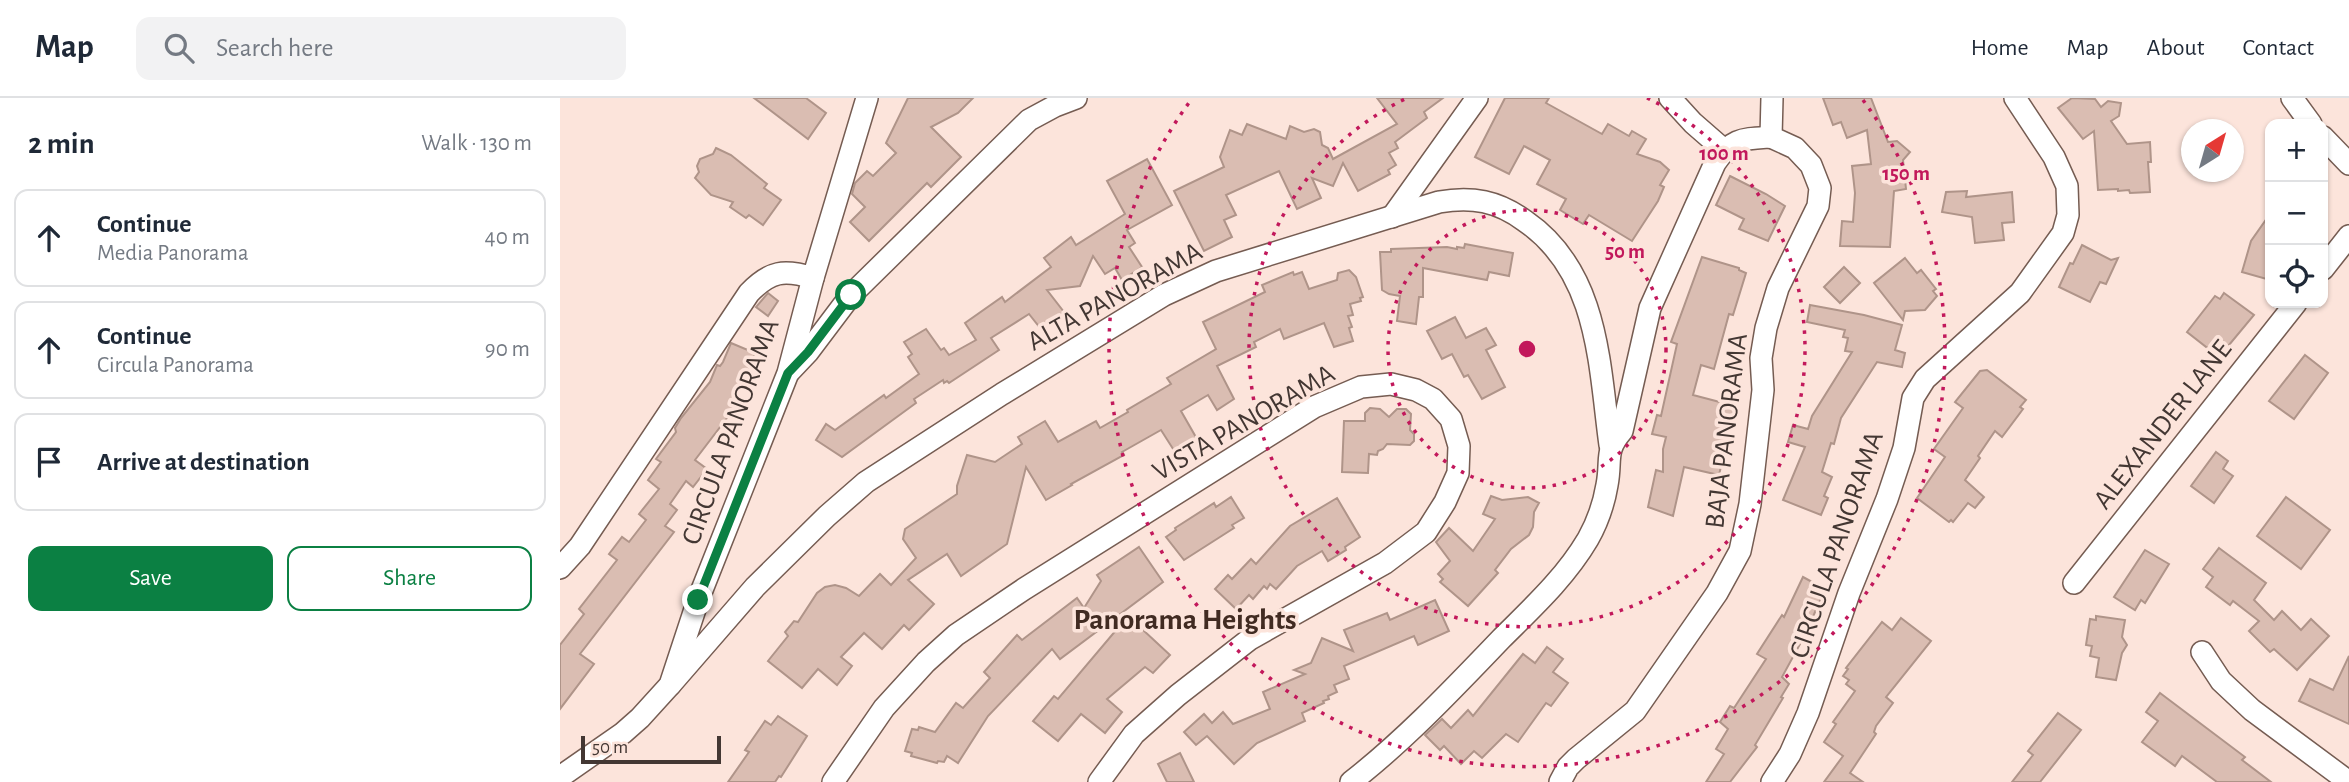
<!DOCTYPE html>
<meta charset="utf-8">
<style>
body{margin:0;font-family:"Alegreya Sans",sans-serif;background:#f2f2f3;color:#1f2937}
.controls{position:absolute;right:21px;top:21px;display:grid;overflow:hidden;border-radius:14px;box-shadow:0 2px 5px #0004}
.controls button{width:63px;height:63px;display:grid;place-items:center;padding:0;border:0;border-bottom:2px solid #e0e1e3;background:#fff;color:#1f2937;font:35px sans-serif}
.compass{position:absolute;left:1621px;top:21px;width:63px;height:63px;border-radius:50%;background:#fff;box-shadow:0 2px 5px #0004;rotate:37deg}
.scale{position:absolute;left:21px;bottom:18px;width:140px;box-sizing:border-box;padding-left:7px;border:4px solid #433733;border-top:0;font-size:19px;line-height:24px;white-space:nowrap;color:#433733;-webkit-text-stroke:5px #fce4db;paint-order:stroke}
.stop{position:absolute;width:21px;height:21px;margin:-16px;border:5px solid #0b8043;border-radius:50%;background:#fff}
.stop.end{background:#0b8043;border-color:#fff;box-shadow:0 2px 7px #0008}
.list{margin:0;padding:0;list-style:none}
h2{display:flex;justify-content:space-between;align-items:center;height:91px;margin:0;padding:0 28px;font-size:30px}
h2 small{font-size:23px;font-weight:400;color:#747a83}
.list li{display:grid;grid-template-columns:46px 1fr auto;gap:21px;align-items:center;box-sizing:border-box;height:98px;margin:0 14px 14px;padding:0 14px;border:2px solid #e0e1e3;border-radius:14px}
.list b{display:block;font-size:26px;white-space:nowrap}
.list p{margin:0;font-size:23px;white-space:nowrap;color:#747a83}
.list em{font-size:23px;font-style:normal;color:#747a83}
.actions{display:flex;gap:14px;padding:21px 28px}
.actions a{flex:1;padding:16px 0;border:2px solid #0b8043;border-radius:14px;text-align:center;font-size:24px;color:#0b8043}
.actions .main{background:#0b8043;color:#fff}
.icon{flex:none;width:38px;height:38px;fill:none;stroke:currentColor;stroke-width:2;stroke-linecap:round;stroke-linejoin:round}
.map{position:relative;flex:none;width:1789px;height:684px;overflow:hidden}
header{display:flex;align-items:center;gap:42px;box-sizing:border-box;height:98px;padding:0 35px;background:#fff;border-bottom:2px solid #e0e1e3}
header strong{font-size:33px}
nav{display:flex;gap:38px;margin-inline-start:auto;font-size:24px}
.search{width:490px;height:63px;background:#f2f2f3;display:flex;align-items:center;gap:18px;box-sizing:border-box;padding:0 24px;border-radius:14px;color:#747a83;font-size:26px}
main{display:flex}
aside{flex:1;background:#fff}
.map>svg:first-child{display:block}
.building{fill:#dabdb2;stroke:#af9489;stroke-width:2}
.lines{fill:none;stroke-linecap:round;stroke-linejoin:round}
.minor-casing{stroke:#755c52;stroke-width:24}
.minor{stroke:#fff;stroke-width:21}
.route{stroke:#0b8043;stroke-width:9}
.ring{fill:none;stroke:#c2185b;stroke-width:3.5;stroke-dasharray:3.5 7}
.labels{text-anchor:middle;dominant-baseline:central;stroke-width:7;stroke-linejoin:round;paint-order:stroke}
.street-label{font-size:28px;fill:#433733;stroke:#fce4db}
.neighbourhood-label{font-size:30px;font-weight:bold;fill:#412b22;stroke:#fce4db}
.centre{fill:#c2185b;stroke:#fce4db;stroke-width:3.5}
.ring-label{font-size:21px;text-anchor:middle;font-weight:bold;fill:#c2185b;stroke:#fce4db;stroke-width:7;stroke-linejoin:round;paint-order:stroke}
</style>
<header>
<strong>Map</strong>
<div class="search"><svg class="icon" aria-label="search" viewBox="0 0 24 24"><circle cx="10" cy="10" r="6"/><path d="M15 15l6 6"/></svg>Search here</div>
<nav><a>Home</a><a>Map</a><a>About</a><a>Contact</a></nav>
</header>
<main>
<aside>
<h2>2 min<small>Walk · 130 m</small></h2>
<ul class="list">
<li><svg class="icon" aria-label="ahead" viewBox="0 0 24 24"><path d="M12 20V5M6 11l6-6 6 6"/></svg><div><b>Continue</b><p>Media Panorama</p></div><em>40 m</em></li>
<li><svg class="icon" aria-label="ahead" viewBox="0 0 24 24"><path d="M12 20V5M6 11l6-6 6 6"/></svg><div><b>Continue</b><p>Circula Panorama</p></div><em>90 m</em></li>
<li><svg class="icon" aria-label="arrive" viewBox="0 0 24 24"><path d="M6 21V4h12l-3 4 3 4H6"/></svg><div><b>Arrive at destination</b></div></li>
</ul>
<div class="actions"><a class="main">Save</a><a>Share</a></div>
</aside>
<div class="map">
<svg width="1789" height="684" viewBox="0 0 1789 684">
<rect width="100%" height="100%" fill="#fce4db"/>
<g class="building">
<polygon points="194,0 246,0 266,15 248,41"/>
<polygon points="348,0 413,0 398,15 371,29 401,59 371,89 367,85 309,143 290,124 305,109 292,96 295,85 307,73 313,78 336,55 326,45"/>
<polygon points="817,0 883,0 864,14 867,20 835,44 838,50 829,55 836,67 828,72 830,76 798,93 783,65 773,88 752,80 761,100 737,111 719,73 666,97 676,117 664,122 672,139 644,153 614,93 664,69 660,59 670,32 682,37 687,26 726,41 730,28 744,34 754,31 760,34 762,47 768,50 773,61 837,26"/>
<polygon points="945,0 989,0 986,5 1042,36 1048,26 1069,38 1072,33 1086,41 1077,56 1100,64 1109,72 1100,87 1104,89 1098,103 1072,143 1029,117 1023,126 1000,112 1006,101 977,86 990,62 964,48 949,76 915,59"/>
<polygon points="1263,0 1311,0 1328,44 1337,43 1350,54 1343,62 1346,91 1334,93 1330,149 1280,148 1282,123 1293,124 1295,95 1292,68 1311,66 1307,32 1287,40 1281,24 1273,27"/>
<polygon points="1512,0 1535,1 1541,9 1548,3 1561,5 1559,18 1551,23 1567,46 1590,44 1591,64 1588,64 1590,94 1570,95 1569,92 1558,93 1558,91 1538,92 1534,33 1523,41 1498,10"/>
<polygon points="156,50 171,57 207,86 204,90 221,102 203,127 189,117 186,120 170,109 173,104 151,97 135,80 139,74 137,68 140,61 153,56"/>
<polygon points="587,61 612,107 567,132 575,145 569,149 582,169 562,182 555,170 545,176 533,158 520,188 487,192 504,214 481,231 469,216 431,240 439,252 389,285 387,283 384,285 383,282 354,301 356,305 282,359 256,342 266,326 275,332 324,297 326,300 359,276 348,259 352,256 344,244 366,231 381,252 384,250 389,257 416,242 405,225 442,199 445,204 491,169 484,160 511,139 516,147 565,116 547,83"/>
<polygon points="1170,78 1206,96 1225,108 1208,143 1179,131 1184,121 1156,107"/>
<polygon points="1407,93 1406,99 1452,94 1454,124 1442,125 1444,142 1415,145 1412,119 1382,114 1386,94"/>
<polygon points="1710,116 1710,182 1682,174 1691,143"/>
<polygon points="905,146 953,155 949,178 929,174 927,182 863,170 863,199 859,199 856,226 837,223 840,198 829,196 822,192 820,154 831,154 831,151 887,149 897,151 897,149 904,150"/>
<polygon points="1522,147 1551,162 1558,160 1546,186 1540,184 1530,204 1499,189 1510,165 1513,166"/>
<polygon points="1142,159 1179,170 1179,172 1186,175 1173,217 1169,216 1154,271 1141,267 1133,297 1175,308 1159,377 1124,369 1113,418 1088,409 1096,372 1103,374 1103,351 1106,339 1092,336 1097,317 1101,318 1117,246 1111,244"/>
<polygon points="1345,160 1357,175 1361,172 1376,191 1373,193 1377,198 1365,212 1345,213 1343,222 1314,185"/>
<polygon points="1284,169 1300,185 1280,205 1264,189"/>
<polygon points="789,172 796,179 803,199 800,200 801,203 790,206 793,217 788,218 792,229 789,230 793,243 774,249 764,225 724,241 720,231 694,244 696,249 657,268 674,301 657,312 648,297 621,313 637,341 615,354 601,332 562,354 564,357 511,386 512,387 486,402 466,369 447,446 401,478 387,456 348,482 374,506 349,532 344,527 322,551 304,535 281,559 292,568 277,587 258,571 242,590 208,563 228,538 225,534 234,523 238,524 257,495 265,489 275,487 286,490 299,498 320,476 331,487 356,460 343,441 345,431 397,396 397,388 407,357 435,364 462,346 458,339 485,323 498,344 536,323 540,330 568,314 567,312 611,286 607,280 656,251 643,224 705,194 702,187 733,174 734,177 742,174 749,191 777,182 778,175"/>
<polygon points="208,195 218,203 208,218 196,209"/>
<polygon points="1664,195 1694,217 1659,259 1627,234 1655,198 1660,201"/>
<polygon points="1250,207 1304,217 1342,227 1335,252 1345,255 1342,269 1317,264 1281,320 1274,346 1271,345 1262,374 1272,379 1264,398 1268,400 1261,417 1223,402 1245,349 1228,344 1233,327 1248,331 1252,318 1292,254 1285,253 1288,240 1283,239 1285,232 1247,224"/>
<polygon points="895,219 906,240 926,230 936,247 926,252 945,289 922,301 908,277 904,279 892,256 882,261 867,233"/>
<polygon points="171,245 195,255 170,316 135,362 147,371 133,389 126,383 110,406 117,412 105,428 114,434 20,556 34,566 0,611 0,547 24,516 19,511 57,462 49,456 62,439 69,444 86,422 79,416 99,391 88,382 101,364 96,361 116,334 115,330 121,320 150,284 157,267 160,268 163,264"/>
<polygon points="1745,257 1768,275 1734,321 1709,303"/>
<polygon points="1427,272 1466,302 1460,309 1463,311 1442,339 1435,333 1418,358 1420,360 1405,382 1424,399 1415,410 1408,405 1393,424 1391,422 1389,424 1357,400 1385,359 1374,351 1403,310 1395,304 1420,273"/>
<polygon points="810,310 820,311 829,319 837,311 846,311 851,316 850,332 854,336 854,343 850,347 827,346 823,351 818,353 817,357 809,356 808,375 782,374 784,323 805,323 805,315"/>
<polygon points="1656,354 1668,363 1663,371 1673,378 1654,405 1631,388"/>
<polygon points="931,398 942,402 968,399 979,405 974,414 973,429 969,437 951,451 935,472 938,475 908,508 880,484 883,481 878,476 890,463 876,444 889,430 913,453 935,421 923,416"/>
<polygon points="671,399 684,420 672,427 674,430 624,462 606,439 616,432 615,430 654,405 656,409"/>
<polygon points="1726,399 1770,432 1741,471 1697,438"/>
<polygon points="777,400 800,439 785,449 786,452 768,463 762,453 737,468 716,491 710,486 707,491 704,488 693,501 689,497 676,511 655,491 668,477 672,481 691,461 696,466 730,428"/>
<polygon points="579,449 603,484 500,561 492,551 428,618 398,665 387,658 384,664 378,663 377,665 351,658 352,655 345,653 352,631 358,632 359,629 375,634 396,605 403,610 430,580 424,574 457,537 462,542 517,500 524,510 541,483 537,477"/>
<polygon points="1659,450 1706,485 1694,502 1714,522 1722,513 1741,532 1751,521 1769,538 1737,572 1714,551 1710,554 1689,533 1699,523 1673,503 1670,507 1646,489 1653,479 1643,471"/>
<polygon points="1585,452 1609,466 1585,505 1581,502 1575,512 1554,499"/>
<polygon points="1243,479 1265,491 1246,535 1222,579 1229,586 1221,599 1223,600 1195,647 1197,649 1170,684 1146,684 1164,656 1156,651 1168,631 1160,624 1170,608 1174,610 1206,561 1197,556 1222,517 1224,519"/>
<polygon points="875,502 889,533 858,547 854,538 784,568 789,581 774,587 777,594 768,598 769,601 763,603 764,605 742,615 745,623 697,645 674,666 647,638 636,647 624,634 644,616 652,625 663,614 673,626 710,611 703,594 745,576 734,572 751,565 762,540 793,553 784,532 827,515 830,522"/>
<polygon points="568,518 610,557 593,575 585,569 547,601 562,614 545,635 521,616 498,643 473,623 494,598 498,601"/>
<polygon points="1536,518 1565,522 1562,539 1567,547 1562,555 1556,582 1536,579 1539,560 1530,558 1532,548 1526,547 1530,521 1536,522"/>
<polygon points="1341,520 1371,543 1326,599 1333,605 1316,628 1314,634 1316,636 1290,675 1303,684 1264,684 1283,658 1264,644 1276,626 1273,624 1295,593 1286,586 1289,582 1283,578 1288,571 1286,570 1322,524 1332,532"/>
<polygon points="987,549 1003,561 993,574 1008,585 991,608 986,605 958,644 946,636 922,660 914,653 901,666 884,648 880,652 865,637 882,621 891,630 908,612 913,618 963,556 975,565"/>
<polygon points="1789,558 1789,626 1739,603 1750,581 1773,592"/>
<polygon points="1600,595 1685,659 1682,662 1711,684 1657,684 1622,658 1615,668 1582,644 1598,623 1586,614"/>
<polygon points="1498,615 1521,632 1480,684 1452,684 1473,657 1468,653"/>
<polygon points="218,618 247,638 221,679 219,678 215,684 168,684 189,654 185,652 205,623 211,627"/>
<polygon points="620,655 634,684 607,684 598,666"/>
</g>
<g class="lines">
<g class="minor-casing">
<g id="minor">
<polyline points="1110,0 1133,25 1164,52"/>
<polyline points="1732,0 1751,26"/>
<polyline points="1763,39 1789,66"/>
<polyline points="832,119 917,0"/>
<polyline points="1763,171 1789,138"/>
<polyline points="230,273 248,254 291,197 469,22 495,8 516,0"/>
<path d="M0,470l20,-22 169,-253c21,-22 35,-24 64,-15"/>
<polyline points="1514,485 1736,205"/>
<polyline points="1642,554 1661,583 1692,612 1789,684"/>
<path d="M110,587l85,-98 72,-71 39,-34 136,-88 162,-99 52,-24 223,-69c33,-6 59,-1 86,19 74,51 74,143 85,224"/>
<polyline points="0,679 63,635 80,620 110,587 138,502 228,275 253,180 307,0"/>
<polyline points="273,684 324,610 366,564 396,537 464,491 754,309 801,289 831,286 856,292 873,301 891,321 899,348 898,375 885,404 866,434 825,465 690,541 618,597 574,636 539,684"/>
<path d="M791,684c54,-42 102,-93 150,-143 31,-31 64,-61 87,-100 9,-16 16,-36 19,-54 5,-26 -3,-33 15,-54l28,-123 65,-145c17,-25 27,-24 56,-26"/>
<polyline points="1000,684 1008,669 1016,661 1075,613 1157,495 1180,453 1190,406 1203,292 1201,260 1206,230 1218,190 1258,108 1260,90 1251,67 1235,50 1211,39 1212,0"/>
<polyline points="1212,684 1230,656 1248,615 1289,495 1327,401 1344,350 1353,300 1365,281 1460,195 1503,135 1508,117 1507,88 1494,59 1455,0"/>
</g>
</g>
<use href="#minor" class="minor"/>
</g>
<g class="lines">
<polyline class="route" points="138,502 228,275 248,254 291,197"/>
</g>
<g class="ring">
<circle cx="967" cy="251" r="139"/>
<path d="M1087 0A278 278 0 1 1 847 0"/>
<path d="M1303 2A418 418 0 1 1 631 2"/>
</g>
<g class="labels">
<g class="street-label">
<text transform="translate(555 199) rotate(-29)">ALTA PANORAMA</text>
<text transform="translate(684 325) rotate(-30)">VISTA PANORAMA</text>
<text transform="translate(1603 327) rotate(-52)">ALEXANDER LANE</text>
<text transform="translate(1167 333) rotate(-83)">BAJA PANORAMA</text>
<text transform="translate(171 334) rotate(-70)">CIRCULA PANORAMA</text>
<text transform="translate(1277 447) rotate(-71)">CIRCULA PANORAMA</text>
</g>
<g class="neighbourhood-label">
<text x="625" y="522">Panorama Heights</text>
</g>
</g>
<circle cx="967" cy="251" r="10" class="centre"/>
<g class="ring-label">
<text x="1164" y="62">100 m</text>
<text x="1346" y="82">150 m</text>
<text x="1065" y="160">50 m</text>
</g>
</svg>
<div class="controls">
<button>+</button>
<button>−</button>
<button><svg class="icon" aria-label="locate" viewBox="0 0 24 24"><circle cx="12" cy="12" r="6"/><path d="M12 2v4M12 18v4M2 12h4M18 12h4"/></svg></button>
</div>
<svg class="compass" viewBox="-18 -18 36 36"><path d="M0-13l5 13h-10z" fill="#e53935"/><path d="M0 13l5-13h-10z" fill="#747a83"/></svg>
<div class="scale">50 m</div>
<div class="stop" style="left:291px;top:197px"></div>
<div class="stop end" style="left:138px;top:502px"></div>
</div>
</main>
